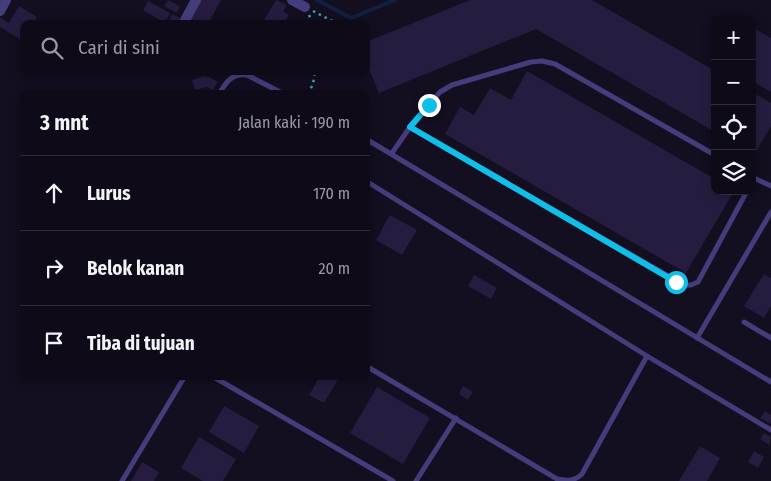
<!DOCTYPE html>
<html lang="id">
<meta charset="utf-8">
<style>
body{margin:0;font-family:"Fira Sans Condensed",sans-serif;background:#171321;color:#f1f3f6}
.controls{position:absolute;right:15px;top:15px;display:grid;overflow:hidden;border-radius:10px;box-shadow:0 2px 12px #0003}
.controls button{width:45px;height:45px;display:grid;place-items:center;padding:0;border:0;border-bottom:1px solid #2e2b37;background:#0e0a18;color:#f1f3f6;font:25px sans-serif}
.stop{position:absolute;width:15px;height:15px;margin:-11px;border:4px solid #10bfe8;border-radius:50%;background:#fff}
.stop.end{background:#10bfe8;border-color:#fff;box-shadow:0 1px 5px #0008}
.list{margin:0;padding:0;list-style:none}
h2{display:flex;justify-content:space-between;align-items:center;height:65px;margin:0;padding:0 20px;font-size:21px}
h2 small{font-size:16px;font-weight:400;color:#9b9aa2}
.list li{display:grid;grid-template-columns:32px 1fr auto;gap:15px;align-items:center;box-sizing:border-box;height:75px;padding:0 20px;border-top:1px solid #2e2b37}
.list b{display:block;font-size:19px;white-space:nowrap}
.list em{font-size:16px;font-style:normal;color:#9b9aa2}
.icon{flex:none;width:28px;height:28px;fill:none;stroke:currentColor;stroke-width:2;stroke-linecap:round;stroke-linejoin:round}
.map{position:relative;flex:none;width:771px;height:481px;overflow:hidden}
.search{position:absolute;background:#0e0a18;box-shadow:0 2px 12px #0003;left:20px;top:20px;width:350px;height:55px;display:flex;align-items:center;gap:12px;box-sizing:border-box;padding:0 18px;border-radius:10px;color:#9b9aa2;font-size:19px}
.panel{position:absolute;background:#0e0a18;box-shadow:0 2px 12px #0003;left:20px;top:90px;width:350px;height:290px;border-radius:10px}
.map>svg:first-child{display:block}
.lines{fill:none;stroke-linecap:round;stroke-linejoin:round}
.stream{stroke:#111f41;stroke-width:4}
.building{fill:#261c3f}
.path{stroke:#36a6aa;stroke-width:2.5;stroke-dasharray:2.5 4;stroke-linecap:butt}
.lane{stroke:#453d7b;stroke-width:5}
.street{stroke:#453d7b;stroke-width:10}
.route{stroke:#10bfe8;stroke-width:6}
</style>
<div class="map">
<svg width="771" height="481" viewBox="0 0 771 481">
<rect width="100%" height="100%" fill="#130e20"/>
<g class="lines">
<polyline class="stream" points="317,0 351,18 395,0"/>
</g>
<g class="building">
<polygon points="168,0 180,6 177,13 164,6"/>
<polygon points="201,0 221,0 208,24 189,24"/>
<polygon points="276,0 287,5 283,11 289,15 284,24 266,24 263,22"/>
<polygon points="470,0 592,0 715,71 715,132 536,29 379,93 366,62 366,42"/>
<polygon points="148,1 170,13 165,23 143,10"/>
<polygon points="19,6 37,17 33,24 24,24 23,41 0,27 0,17 9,23"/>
<polygon points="172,14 180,18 177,24 168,24"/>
<polygon points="752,27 771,38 771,92 752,81"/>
<polygon points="527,71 715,179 715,191 734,191 686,273 445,134 460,107 474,115 490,88 511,100"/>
<polygon points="205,76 206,79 207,76 218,82 213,90 207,87 195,90 192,80"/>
<polygon points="752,92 771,103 771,126 754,155 752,154"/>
<polygon points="390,215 417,230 402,255 376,240"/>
<polygon points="764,274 771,278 771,306 764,318 744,306"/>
<polygon points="474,275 497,288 491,299 468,286"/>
<polygon points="320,376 340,376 324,403 309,395"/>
<polygon points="463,386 473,392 468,400 459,394"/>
<polygon points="377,387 430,418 403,464 350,433"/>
<polygon points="224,406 259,426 244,453 209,432"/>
<polygon points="765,411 771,415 771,424 760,418"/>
<polygon points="764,433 771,437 769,445 760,439"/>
<polygon points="199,437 236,459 223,481 203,481 181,468"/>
<polygon points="700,446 720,458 707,481 679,481"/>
<polygon points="754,451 764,457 758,468 748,462"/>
<polygon points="142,462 159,472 154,481 131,481"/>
</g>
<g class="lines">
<g class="path">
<polyline points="313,11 338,24"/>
<polyline points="309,15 313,24"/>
<polyline points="308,94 313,84 315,71"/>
</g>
<g class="lane">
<path d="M219,94c7,-12 13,-21 28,-19l37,19"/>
<polyline points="410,127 684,285 691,285 698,282 747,191"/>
<polyline points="366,139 771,382"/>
<polyline points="392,153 410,127 429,105 440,92 452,85 531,62 542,61 555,64 715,155"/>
<polyline points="754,178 771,186"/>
<polyline points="366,181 647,356 771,430"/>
<polyline points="744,322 771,338"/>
<polyline points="697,338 771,212"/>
<path d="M366,366l191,113c10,2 18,2 25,-5l65,-118"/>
<polyline points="212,376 393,481"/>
<polyline points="122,481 185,376"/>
<polyline points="416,481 456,418"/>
</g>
<g class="street">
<polyline points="292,0 305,7"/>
<polyline points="0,11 6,0"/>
<polyline points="183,24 196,0"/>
</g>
</g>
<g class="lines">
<polyline class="route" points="429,105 410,127 676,282"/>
</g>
</svg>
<div class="controls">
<button>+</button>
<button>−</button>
<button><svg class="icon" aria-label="locate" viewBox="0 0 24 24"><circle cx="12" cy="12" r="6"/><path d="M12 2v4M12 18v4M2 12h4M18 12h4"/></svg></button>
<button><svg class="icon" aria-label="layers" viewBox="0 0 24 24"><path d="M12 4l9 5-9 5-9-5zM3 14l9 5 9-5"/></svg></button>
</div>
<div class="stop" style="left:676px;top:282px"></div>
<div class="stop end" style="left:429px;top:105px"></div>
<div class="search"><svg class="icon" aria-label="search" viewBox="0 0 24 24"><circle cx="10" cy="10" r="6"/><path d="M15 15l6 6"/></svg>Cari di sini</div>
<section class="panel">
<h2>3 mnt<small>Jalan kaki · 190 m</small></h2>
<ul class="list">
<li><svg class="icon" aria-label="ahead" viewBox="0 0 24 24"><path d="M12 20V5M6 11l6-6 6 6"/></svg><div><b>Lurus</b></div><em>170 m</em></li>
<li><svg class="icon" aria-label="right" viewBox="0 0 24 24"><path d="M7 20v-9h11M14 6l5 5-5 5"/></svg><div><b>Belok kanan</b></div><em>20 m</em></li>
<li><svg class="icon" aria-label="arrive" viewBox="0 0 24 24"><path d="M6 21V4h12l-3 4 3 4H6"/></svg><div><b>Tiba di tujuan</b></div></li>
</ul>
</section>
</div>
